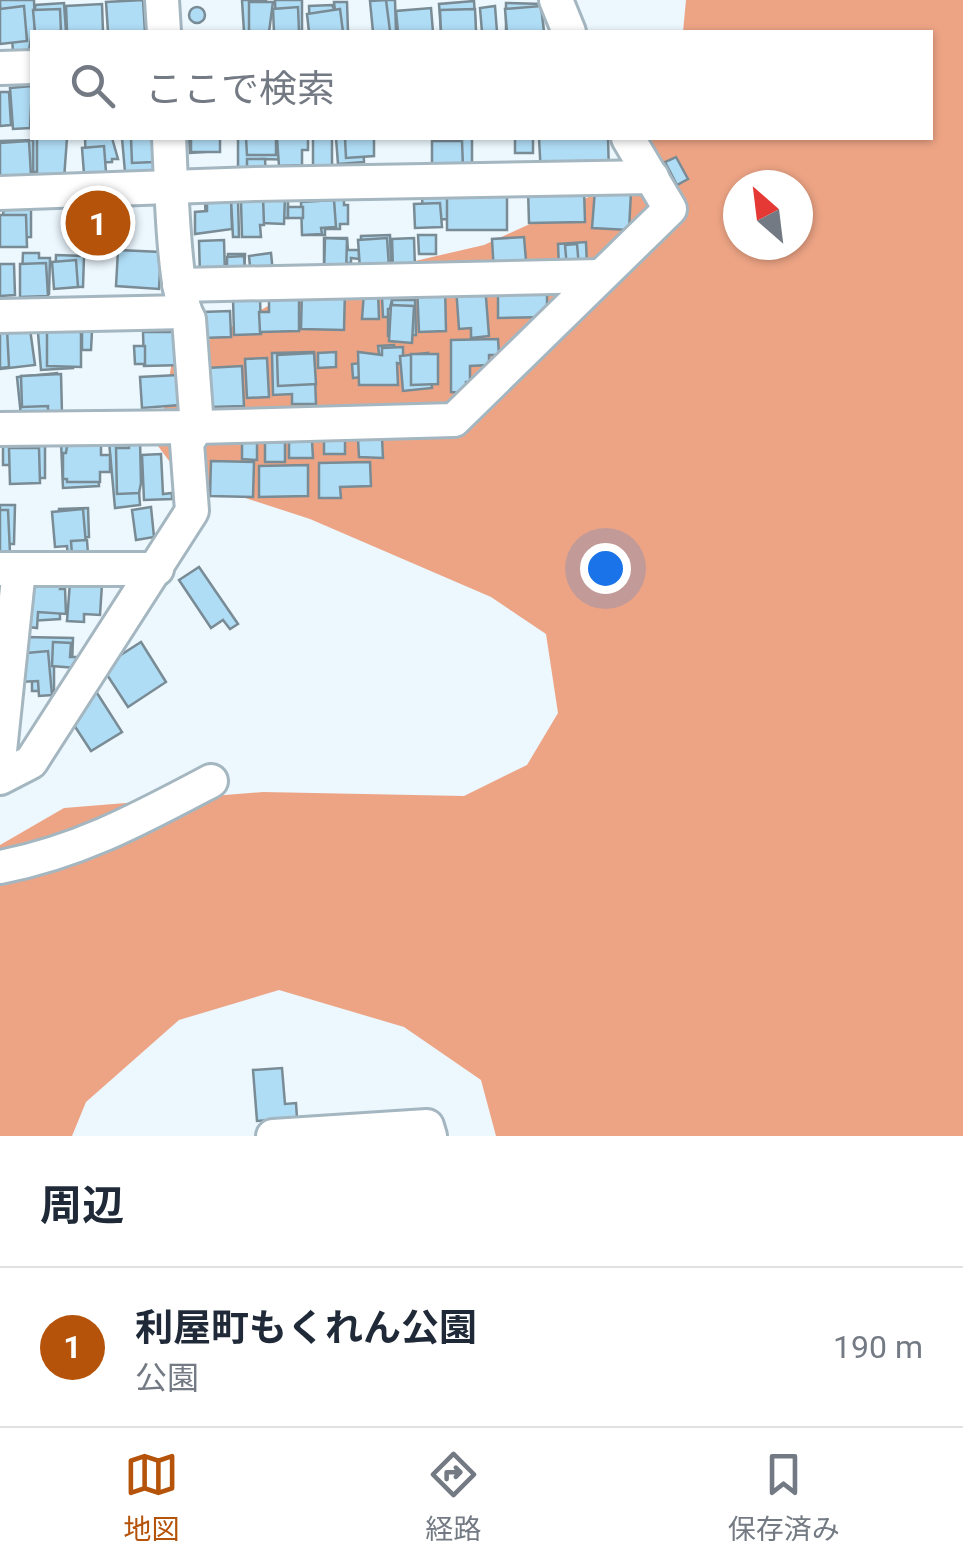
<!DOCTYPE html>
<html lang="ja">
<meta charset="utf-8">
<style>
body{margin:0;font-family:Roboto,"Noto Sans JP",sans-serif;background:#f2f2f3;color:#1f2937}
.compass{position:absolute;left:723px;top:170px;width:90px;height:90px;border-radius:50%;background:#fff;box-shadow:0 2px 8px #0004;rotate:332deg}
.you{position:absolute;left:605px;top:568px;width:35px;height:35px;margin:-25px;border:8px solid #fff;border-radius:50%;background:#1a73e8;box-shadow:0 0 0 15px #1a73e833}
.badge{display:grid;place-items:center;width:65px;height:65px;border-radius:50%;background:#b45309;color:#fff;font-size:32px;font-weight:700}
.pin{position:absolute;translate:-50% -50%;border:5px solid #fff;box-shadow:0 2px 10px #0006}
.list{margin:0;padding:0;list-style:none}
h2{display:flex;justify-content:space-between;align-items:center;height:130px;margin:0;padding:0 40px;font-size:42px}
h2 small{font-size:32px;font-weight:400;color:#747a83}
.list li{display:grid;grid-template-columns:65px 1fr auto;gap:30px;align-items:center;box-sizing:border-box;height:160px;padding:0 40px;border-top:2px solid #e0e1e3}
.list b{display:block;font-size:38px;white-space:nowrap}
.list p{margin:0;font-size:32px;white-space:nowrap;color:#747a83}
.list em{font-size:32px;font-style:normal;color:#747a83}
.icon{flex:none;width:55px;height:55px;fill:none;stroke:currentColor;stroke-width:2;stroke-linecap:round;stroke-linejoin:round}
.map{position:relative;flex:none;width:963px;height:1136px;overflow:hidden}
.search{position:absolute;background:#fff;box-shadow:0 2px 8px #0004;left:30px;right:30px;top:30px;height:110px;display:flex;align-items:center;gap:25px;box-sizing:border-box;padding:0 35px;border-radius:0px;color:#747a83;font-size:38px}
.sheet{height:290px;background:#fff}
nav{display:flex;justify-content:space-around;align-items:center;box-sizing:border-box;height:140px;border-top:2px solid #e0e1e3;background:#fff;font-size:28px;color:#747a83}
nav a{display:grid;justify-items:center;gap:5px}
nav .on{color:#b45309}
.map>svg:first-child{display:block}
.forest{fill:#eda485;fill-rule:evenodd}
.building{fill:#b0ddf6;stroke:#798b94;stroke-width:2.5}
.lines{fill:none;stroke-linecap:round;stroke-linejoin:round}
.minor-casing{stroke:#a4b6c0;stroke-width:38}
.minor{stroke:#fff;stroke-width:32}
</style>
<div class="map">
<svg width="963" height="1136" viewBox="0 0 963 1136">
<rect width="100%" height="100%" fill="#ecf7fe"/>
<path class="forest" d="M686,0h277v1136h-467l-15,-56 -77,-53 -125,-37 -100,30 -93,82 -14,34h-72v-291l64,-37 199,-16 201,4 63,-31 31,-52 -12,-79 -55,-37 -181,-78 -129,-42 -23,-31 14,-85 110,-63 107,-31 95,-22 144,-66 21,-41h281v-106h-247zM738,185h60v60h-60z"/>
<g class="building">
<polygon points="0,0 34,0 35,32 32,32 29,51 13,52 12,38 1,38"/>
<polygon points="143,0 145,32 108,32 106,2"/>
<polygon points="242,0 266,0 269,32 244,32"/>
<polygon points="275,0 302,0 302,32 276,32"/>
<polygon points="376,0 395,0 396,32 377,32"/>
<polygon points="386,0 390,31 373,32 370,1"/>
<polygon points="474,1 476,32 441,32 439,4"/>
<polygon points="249,2 273,2 269,32 249,32"/>
<polygon points="334,2 347,2 348,32 310,32 309,6 332,5 335,11"/>
<polygon points="64,3 66,32 37,32 35,5"/>
<polygon points="506,3 543,4 543,30 540,32 506,32"/>
<polygon points="102,4 103,32 67,31 66,6"/>
<polygon points="24,6 27,41 0,44 0,9"/>
<polygon points="495,6 497,32 482,32 480,8"/>
<polygon points="541,6 544,32 507,32 505,9"/>
<circle cx="197" cy="15" r="8"/>
<polygon points="298,7 299,32 274,32 273,9"/>
<polygon points="431,8 433,32 398,32 396,11"/>
<polygon points="60,9 61,32 35,32 33,10"/>
<polygon points="340,9 343,32 309,32 307,14"/>
<polygon points="475,9 476,31 441,32 440,10"/>
<polygon points="32,86 30,128 13,129 10,88"/>
<polygon points="0,92 9,92 11,125 0,126"/>
<polygon points="33,138 64,138 64,182 38,182 38,172 33,172"/>
<polygon points="37,138 67,138 64,179 37,179"/>
<polygon points="85,138 112,138 118,159 112,159 112,162 86,163"/>
<polygon points="122,138 152,138 154,170 125,172"/>
<polygon points="131,138 152,138 153,162 132,163"/>
<polygon points="189,138 216,138 217,151 190,153"/>
<rect x="191" y="138" width="29" height="14"/>
<polygon points="238,138 300,138 300,160 261,159 261,175 238,175"/>
<polygon points="246,138 276,138 276,155 247,155"/>
<polygon points="277,138 308,138 308,150 302,150 302,165 279,166"/>
<rect x="313" y="138" width="19" height="33"/>
<polygon points="336,138 363,138 364,162 338,164"/>
<polygon points="345,138 374,138 374,156 346,158"/>
<polygon points="440,138 472,138 472,171 451,171 451,163 440,163"/>
<rect x="515" y="138" width="18" height="15"/>
<polygon points="539,138 608,138 609,172 541,175"/>
<polygon points="33,140 33,172 0,172 0,141"/>
<polygon points="29,141 31,176 0,178 0,143"/>
<polygon points="432,141 462,141 463,168 432,168"/>
<polygon points="104,146 106,172 84,174 82,148"/>
<polygon points="676,157 688,179 677,185 665,162"/>
<polygon points="247,159 265,159 266,176 247,176"/>
<polygon points="584,188 585,222 529,223 528,189"/>
<polygon points="595,190 631,192 629,230 592,228"/>
<polygon points="443,191 443,197 450,197 451,219 423,220 422,195"/>
<rect x="447" y="192" width="60" height="38"/>
<rect x="267" y="194" width="21" height="24"/>
<polygon points="263,195 285,196 284,224 262,223"/>
<polygon points="253,196 263,196 264,225 260,225 261,237 242,237 241,202 253,201"/>
<polygon points="302,196 344,196 344,205 348,205 348,224 340,224 340,229 325,229 325,235 303,235"/>
<polygon points="228,199 229,226 206,226 205,200"/>
<polygon points="231,199 232,229 195,234 195,212 207,211 207,200"/>
<polygon points="231,199 238,200 239,237 233,237"/>
<polygon points="334,200 336,227 321,228 322,234 302,235 301,202"/>
<polygon points="31,203 31,237 4,238 3,204"/>
<polygon points="440,203 442,227 415,228 414,204"/>
<rect x="288" y="207" width="15" height="11"/>
<polygon points="0,215 26,215 27,247 0,247"/>
<polygon points="390,235 391,263 361,266 361,236"/>
<polygon points="418,235 436,235 436,254 419,254"/>
<polygon points="524,237 527,272 494,274 492,239"/>
<polygon points="324,238 347,238 348,250 359,250 359,259 351,258 351,263 324,263"/>
<polygon points="325,238 347,239 346,276 324,276"/>
<polygon points="387,238 389,267 360,269 358,240"/>
<polygon points="414,238 415,268 393,269 392,239"/>
<polygon points="224,240 225,274 200,275 199,241"/>
<polygon points="586,242 587,267 559,268 558,244"/>
<polygon points="577,244 579,267 567,268 565,245"/>
<polygon points="118,250 161,252 159,289 116,286"/>
<polygon points="23,253 39,253 39,258 50,258 49,294 21,298"/>
<polygon points="271,253 273,273 251,276 249,256"/>
<polygon points="228,254 245,254 244,275 228,275"/>
<polygon points="56,255 84,256 83,287 55,286"/>
<polygon points="244,256 245,272 227,272 227,257"/>
<polygon points="76,260 78,287 54,289 52,262"/>
<polygon points="46,263 48,296 20,297 20,264"/>
<polygon points="0,264 14,264 15,295 0,296"/>
<polygon points="445,284 446,331 419,332 417,285"/>
<polygon points="485,285 489,336 471,338 471,328 459,329 456,287"/>
<polygon points="302,288 345,289 344,330 301,329"/>
<polygon points="547,288 547,317 498,318 498,289"/>
<polygon points="364,292 378,292 379,319 362,319"/>
<polygon points="399,296 399,300 392,300 388,317 383,317 382,297"/>
<polygon points="260,297 261,334 234,335 233,298"/>
<polygon points="299,297 299,331 260,332 259,312 269,312 269,298"/>
<polygon points="392,300 415,300 416,335 388,336 388,309 392,309"/>
<polygon points="391,305 414,306 412,343 389,341"/>
<polygon points="230,311 231,337 202,338 202,312"/>
<polygon points="30,329 35,365 0,369 0,333"/>
<polygon points="0,330 7,330 9,367 0,368"/>
<polygon points="70,330 73,368 41,370 38,333"/>
<polygon points="76,330 81,333 81,367 47,366 47,331"/>
<polygon points="82,331 92,331 91,350 82,350"/>
<polygon points="143,332 184,332 184,365 144,366"/>
<polygon points="498,339 499,355 489,355 489,365 470,366 470,382 466,382 466,389 463,393 451,392 451,340"/>
<polygon points="394,345 397,373 353,378 352,364 380,361 378,346"/>
<polygon points="134,346 145,346 145,364 135,364"/>
<polygon points="403,347 403,364 397,363 398,385 359,385 358,352 382,355 382,348"/>
<polygon points="314,352 316,404 292,404 292,394 273,395 272,353"/>
<polygon points="336,352 336,367 318,368 318,353"/>
<polygon points="314,353 316,384 278,386 277,355"/>
<polygon points="428,353 432,388 403,391 400,356"/>
<polygon points="411,354 438,354 438,384 411,385"/>
<polygon points="267,358 269,397 247,398 245,359"/>
<polygon points="242,366 244,406 210,407 207,368"/>
<polygon points="57,373 61,412 21,416 17,377"/>
<polygon points="61,374 62,414 48,414 48,406 22,407 21,376"/>
<polygon points="178,375 180,405 142,408 140,377"/>
<polygon points="135,438 140,505 115,508 109,441"/>
<polygon points="382,438 383,458 359,457 358,439"/>
<rect x="324" y="439" width="21" height="15"/>
<polygon points="96,440 99,486 63,488 61,442"/>
<polygon points="129,440 140,440 141,483 139,493 117,494 116,448 129,448"/>
<polygon points="257,441 257,460 242,459 242,442"/>
<polygon points="312,441 313,458 289,458 289,442"/>
<rect x="265" y="442" width="20" height="20"/>
<rect x="18" y="444" width="27" height="34"/>
<polygon points="101,444 101,455 110,455 110,472 100,472 100,482 67,482 67,479 63,479 63,453 66,453 67,446"/>
<rect x="3" y="445" width="9" height="20"/>
<polygon points="9,448 39,448 40,483 10,484"/>
<polygon points="161,454 163,494 172,493 172,499 144,500 142,455"/>
<polygon points="211,461 254,462 253,497 210,496"/>
<polygon points="370,462 371,486 340,487 341,498 319,498 319,463"/>
<polygon points="308,465 308,496 259,497 259,466"/>
<polygon points="0,505 15,505 14,544 0,544"/>
<polygon points="151,507 154,537 136,540 132,510"/>
<polygon points="88,508 89,537 60,538 59,509"/>
<polygon points="83,509 87,557 68,559 67,546 55,547 52,512"/>
<polygon points="0,510 8,510 10,553 0,554"/>
<polygon points="87,540 88,554 72,555 71,541"/>
<polygon points="199,567 238,624 230,629 223,620 211,628 179,580"/>
<polygon points="59,579 60,619 30,621 29,580"/>
<polygon points="70,582 102,584 100,615 84,614 84,622 67,621"/>
<polygon points="30,583 61,585 60,589 65,589 66,614 38,612 37,628 28,627"/>
<polygon points="25,637 73,638 72,664 54,663 54,691 32,691 32,675 24,674"/>
<polygon points="53,642 71,643 70,657 77,657 76,668 52,666"/>
<polygon points="141,642 166,682 128,707 102,667"/>
<polygon points="48,651 52,695 39,696 38,681 18,682 16,654"/>
<polygon points="97,693 122,732 91,751 70,719 80,705"/>
<polygon points="282,1068 285,1104 296,1103 297,1118 257,1121 253,1070"/>
</g>
<g class="lines">
<g class="minor-casing">
<g id="minor">
<polyline points="162,0 164,32"/>
<polyline points="556,0 569,32"/>
<polyline points="0,68 32,67"/>
<polyline points="0,193 255,184 652,177"/>
<polyline points="179,285 600,276"/>
<polyline points="0,316 185,312"/>
<polyline points="0,429 197,427 454,420 670,209 628,138"/>
<polyline points="0,569 157,569"/>
<polyline points="0,751 19,569"/>
<path d="M0,778l31,-16 161,-251 -5,-68 10,-16 -8,-108c-16,-25 -18,-146 -20,-181"/>
<path d="M0,867c79,-15 141,-49 211,-86"/>
<polyline points="273,1136 427,1126 430,1136"/>
</g>
</g>
<use href="#minor" class="minor"/>
</g>
</svg>
<svg class="compass" viewBox="-18 -18 36 36"><path d="M0-13l5 13h-10z" fill="#e53935"/><path d="M0 13l5-13h-10z" fill="#747a83"/></svg>
<div class="you"></div>
<div class="pin badge" style="left:98px;top:223px">1</div>
<div class="search"><svg class="icon" aria-label="search" viewBox="0 0 24 24"><circle cx="10" cy="10" r="6"/><path d="M15 15l6 6"/></svg>ここで検索</div>
</div>
<section class="sheet">
<h2>周辺<small></small></h2>
<ul class="list">
<li><span class="badge">1</span><div><b>利屋町もくれん公園</b><p>公園</p></div><em>190 m</em></li>
</ul>
</section>
<nav>
<a class="on"><svg class="icon" aria-label="map" viewBox="0 0 24 24"><path d="M3 6l6-2 6 2 6-2v14l-6 2-6-2-6 2zM9 4v14M15 6v14"/></svg>地図</a>
<a><svg class="icon" aria-label="directions" viewBox="0 0 24 24"><path d="M12 3l9 9-9 9-9-9zM9 14v-3h6M13 9l2 2-2 2"/></svg>経路</a>
<a><svg class="icon" aria-label="saved" viewBox="0 0 24 24"><path d="M7 4h10v16l-5-4-5 4z"/></svg>保存済み</a>
</nav>
